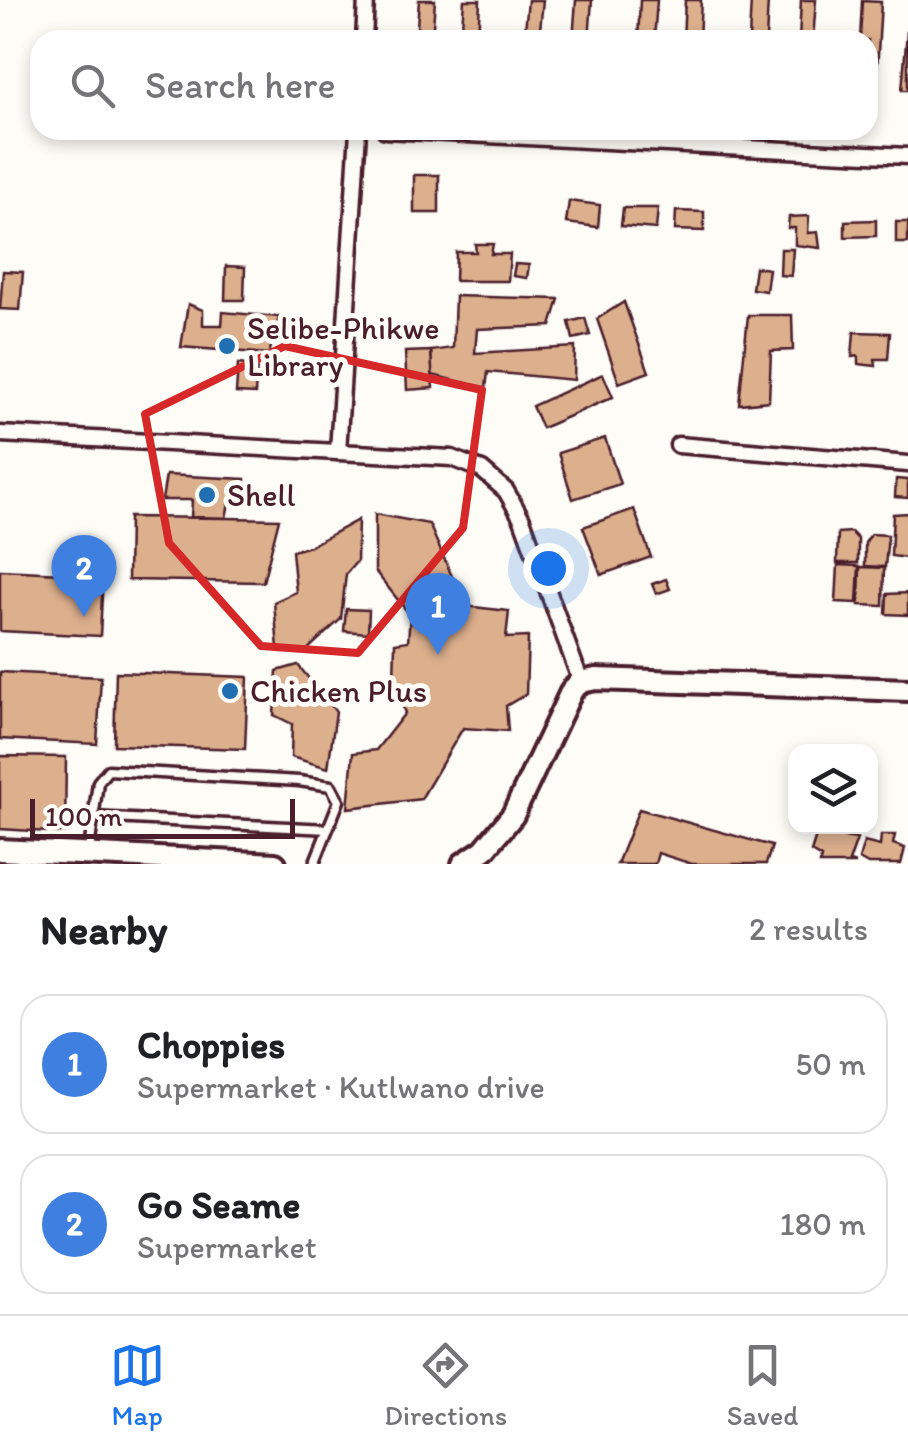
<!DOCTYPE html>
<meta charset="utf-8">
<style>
body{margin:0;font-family:Itim,sans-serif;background:#f6f6f6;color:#202124}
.controls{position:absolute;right:30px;bottom:30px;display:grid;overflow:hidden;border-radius:20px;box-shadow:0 5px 15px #0003}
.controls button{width:90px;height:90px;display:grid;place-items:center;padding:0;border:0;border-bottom:2px solid #e0e0e0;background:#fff;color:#202124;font:50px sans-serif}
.scale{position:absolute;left:30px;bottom:25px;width:265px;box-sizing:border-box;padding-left:10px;border:5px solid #4a1f2b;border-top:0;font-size:28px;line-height:35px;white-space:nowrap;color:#4a1f2b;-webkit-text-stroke:8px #fdfcf7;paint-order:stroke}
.you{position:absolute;left:548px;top:568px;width:35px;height:35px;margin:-25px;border:8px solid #fff;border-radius:50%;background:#1a73e8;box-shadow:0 0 0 15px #1a73e833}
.badge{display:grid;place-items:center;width:65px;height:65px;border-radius:50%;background:#1a73e8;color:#fff;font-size:32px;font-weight:700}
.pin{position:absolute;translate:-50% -82px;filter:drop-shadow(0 2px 5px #0008)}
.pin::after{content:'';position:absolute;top:52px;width:35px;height:30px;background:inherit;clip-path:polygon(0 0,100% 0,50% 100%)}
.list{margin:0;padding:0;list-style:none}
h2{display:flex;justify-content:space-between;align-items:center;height:130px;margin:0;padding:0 40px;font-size:42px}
h2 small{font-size:32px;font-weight:400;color:#757577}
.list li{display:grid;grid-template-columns:65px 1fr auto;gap:30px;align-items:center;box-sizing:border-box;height:140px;margin:0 20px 20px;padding:0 20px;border:2px solid #e0e0e0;border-radius:30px}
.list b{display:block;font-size:38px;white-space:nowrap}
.list p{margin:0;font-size:32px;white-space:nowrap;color:#757577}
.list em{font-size:32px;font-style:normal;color:#757577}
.icon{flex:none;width:55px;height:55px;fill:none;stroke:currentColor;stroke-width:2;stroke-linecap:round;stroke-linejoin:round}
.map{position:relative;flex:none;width:908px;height:864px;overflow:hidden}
.search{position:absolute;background:#fff;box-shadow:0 5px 15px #0003;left:30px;right:30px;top:30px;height:110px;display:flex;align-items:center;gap:25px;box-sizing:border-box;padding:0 35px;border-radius:30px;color:#757577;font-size:38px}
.sheet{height:450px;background:#fff}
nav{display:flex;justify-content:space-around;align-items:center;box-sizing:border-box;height:140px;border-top:2px solid #e0e0e0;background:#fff;font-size:28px;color:#757577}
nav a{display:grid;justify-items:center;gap:5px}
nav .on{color:#1a73e8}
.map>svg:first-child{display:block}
.building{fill:#dcaf8d;stroke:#4a1f2b;stroke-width:2.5}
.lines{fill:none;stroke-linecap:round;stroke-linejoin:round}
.lane-casing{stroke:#4a1f2b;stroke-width:15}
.street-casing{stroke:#4a1f2b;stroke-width:21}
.secondary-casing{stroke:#4a1f2b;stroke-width:28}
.lane{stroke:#fdfcf7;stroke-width:8}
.street{stroke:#fdfcf7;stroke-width:14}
.secondary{stroke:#fdfcf7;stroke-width:20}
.marked{fill:none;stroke:#d62828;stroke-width:8;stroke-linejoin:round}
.poi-dot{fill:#1f6fb2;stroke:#fdfcf7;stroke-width:4}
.labels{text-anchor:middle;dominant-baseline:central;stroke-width:10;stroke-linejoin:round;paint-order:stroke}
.poi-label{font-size:32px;fill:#4a1f2b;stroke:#fdfcf7;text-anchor:start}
</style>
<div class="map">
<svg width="908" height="864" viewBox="0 0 908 864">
<rect width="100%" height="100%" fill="#fdfcf7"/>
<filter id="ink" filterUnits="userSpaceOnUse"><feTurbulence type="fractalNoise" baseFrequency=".01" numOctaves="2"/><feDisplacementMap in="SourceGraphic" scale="20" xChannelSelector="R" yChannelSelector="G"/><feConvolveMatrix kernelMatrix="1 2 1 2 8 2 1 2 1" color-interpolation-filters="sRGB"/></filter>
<g filter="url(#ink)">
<g class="building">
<polygon points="419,0 435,0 432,40 416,40"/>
<polygon points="464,0 480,0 478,40 461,40"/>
<polygon points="528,0 543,0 539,40 524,40"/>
<polygon points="576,0 592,0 589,40 573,40"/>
<polygon points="640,0 657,0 654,40 638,40"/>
<polygon points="685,0 701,0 699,40 683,40"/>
<polygon points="751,0 768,0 766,40 749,40"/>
<polygon points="801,0 816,0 813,40 799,40"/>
<polygon points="862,1 881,2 876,88 868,88 868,40 860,40"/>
<polygon points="908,19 908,90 902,90"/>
<rect x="414" y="175" width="25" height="38"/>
<polygon points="569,201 600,205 598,227 566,223"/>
<polygon points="623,208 658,208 656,229 621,226"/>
<polygon points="676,211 704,212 704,231 675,230"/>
<polygon points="809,216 808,233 818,232 820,248 795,245 795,228 788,228 789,217"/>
<polygon points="876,220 876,236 845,237 845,221"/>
<rect x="896" y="222" width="12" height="21"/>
<polygon points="475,244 493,244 491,254 510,254 508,281 455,281 456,252 476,252"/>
<polygon points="781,249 793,249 791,276 780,275"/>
<polygon points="515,264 529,265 527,278 513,276"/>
<polygon points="226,266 245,267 244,300 225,300"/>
<polygon points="755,267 769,269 766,291 752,289"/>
<polygon points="3,271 23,272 20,310 0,309"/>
<polygon points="455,296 559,299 551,326 477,329 475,353 575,347 574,380 488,372 486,388 432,375 431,351 453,348"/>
<polygon points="624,302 649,372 619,383 597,319"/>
<polygon points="188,304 203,310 203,325 222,325 223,312 279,317 269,354 181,347"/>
<polygon points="748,315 792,315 793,350 771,351 769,401 739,404"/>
<polygon points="585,318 590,335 573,339 569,322"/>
<polygon points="854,332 890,333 888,359 875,359 876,366 858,364 858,356 852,357"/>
<polygon points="431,351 433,388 407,390 405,352"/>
<polygon points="238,364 257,366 255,394 236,393"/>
<polygon points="603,374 613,397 542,428 532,406"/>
<polygon points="605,438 620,484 573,499 558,453"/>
<polygon points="166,475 245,479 245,504 229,503 226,518 191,517 192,500 162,500"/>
<polygon points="896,479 908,480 908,498 895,497"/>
<polygon points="634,509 651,557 601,575 583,527"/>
<polygon points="908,513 908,558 891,556 893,514"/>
<polygon points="375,514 429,524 465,606 509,611 506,638 528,637 526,694 506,706 508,731 463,728 421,799 348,808 353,753 376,750 405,713 394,683 395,643 408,641 410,615 375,571"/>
<polygon points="129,517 226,518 279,519 263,582 128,580"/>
<polygon points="358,520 357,561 346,574 341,619 304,653 278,649 274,602 296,592 292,551 310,546"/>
<polygon points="851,532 858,539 858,563 837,563 838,533"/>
<polygon points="871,534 888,535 885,567 865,566 865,543"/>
<polygon points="838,565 859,566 857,603 836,602"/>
<polygon points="860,567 884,568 883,606 859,605"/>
<polygon points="0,570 103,575 100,636 0,631"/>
<polygon points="666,579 670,589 656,594 652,584"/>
<polygon points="908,593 908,615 886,614 887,594"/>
<polygon points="346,609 369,610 368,633 344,631"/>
<polygon points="298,665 336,712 328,768 291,757 292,724 274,715 277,671"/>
<polygon points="0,672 101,677 97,744 0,739"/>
<polygon points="116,672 248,677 245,749 114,745"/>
<polygon points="0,756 66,757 65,833 0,829"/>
<polygon points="639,809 772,846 766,864 692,864 658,853 655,864 617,864"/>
<polygon points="817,833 857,839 849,862 856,864 820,864 821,858 811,852"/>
<polygon points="881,835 895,835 893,844 905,848 901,864 868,864 859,859 864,842 880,846"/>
</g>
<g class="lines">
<g class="lane-casing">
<g id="lane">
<polyline points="93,817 328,829"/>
<polyline points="89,850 98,782 108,770 299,781 331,786 339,801 314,864"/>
</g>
</g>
<g class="street-casing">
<g id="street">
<polyline points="364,40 366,0"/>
<polyline points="385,130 908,156"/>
<polyline points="0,434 452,458 482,470 506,491 522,519 581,682"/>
<polyline points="678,445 908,464"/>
<polyline points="338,452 358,130"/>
</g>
</g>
<g class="secondary-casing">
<g id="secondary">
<polyline points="0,850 275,864"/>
<polyline points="463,864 484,850 513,815 572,690 581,682 596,679 908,690"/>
</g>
</g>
<use href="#lane" class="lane"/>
<use href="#street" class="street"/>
<use href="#secondary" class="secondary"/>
</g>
</g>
<path class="marked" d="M285,346l197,44 -19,138 -105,125 -97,-7 -92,-103 -24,-129z"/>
<g class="poi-dot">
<circle cx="227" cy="346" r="10"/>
<circle cx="207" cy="495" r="10"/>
<circle cx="230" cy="691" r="10"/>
</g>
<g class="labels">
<g class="poi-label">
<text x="247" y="328">Selibe-Phikwe<tspan x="247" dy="37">Library</tspan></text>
<text x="227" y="495">Shell</text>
<text x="250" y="691">Chicken Plus</text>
</g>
</g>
</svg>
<div class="controls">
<button><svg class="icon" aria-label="layers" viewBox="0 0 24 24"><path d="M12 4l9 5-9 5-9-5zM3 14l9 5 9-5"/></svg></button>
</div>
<div class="scale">100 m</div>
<div class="you"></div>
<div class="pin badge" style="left:438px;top:655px;background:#3f7fe0">1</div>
<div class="pin badge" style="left:84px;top:617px;background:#3f7fe0">2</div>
<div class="search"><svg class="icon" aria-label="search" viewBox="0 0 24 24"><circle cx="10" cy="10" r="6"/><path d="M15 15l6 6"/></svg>Search here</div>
</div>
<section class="sheet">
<h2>Nearby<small>2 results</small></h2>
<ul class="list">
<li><span class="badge" style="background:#3f7fe0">1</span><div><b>Choppies</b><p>Supermarket · Kutlwano drive</p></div><em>50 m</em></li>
<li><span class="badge" style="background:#3f7fe0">2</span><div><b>Go Seame</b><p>Supermarket</p></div><em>180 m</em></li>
</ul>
</section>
<nav>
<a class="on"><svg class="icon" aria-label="map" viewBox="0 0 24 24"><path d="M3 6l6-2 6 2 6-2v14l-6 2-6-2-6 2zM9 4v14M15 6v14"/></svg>Map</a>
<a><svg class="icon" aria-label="directions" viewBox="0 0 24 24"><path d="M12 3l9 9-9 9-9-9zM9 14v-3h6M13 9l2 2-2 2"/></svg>Directions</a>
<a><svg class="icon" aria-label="saved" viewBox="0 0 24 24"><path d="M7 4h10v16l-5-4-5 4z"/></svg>Saved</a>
</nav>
